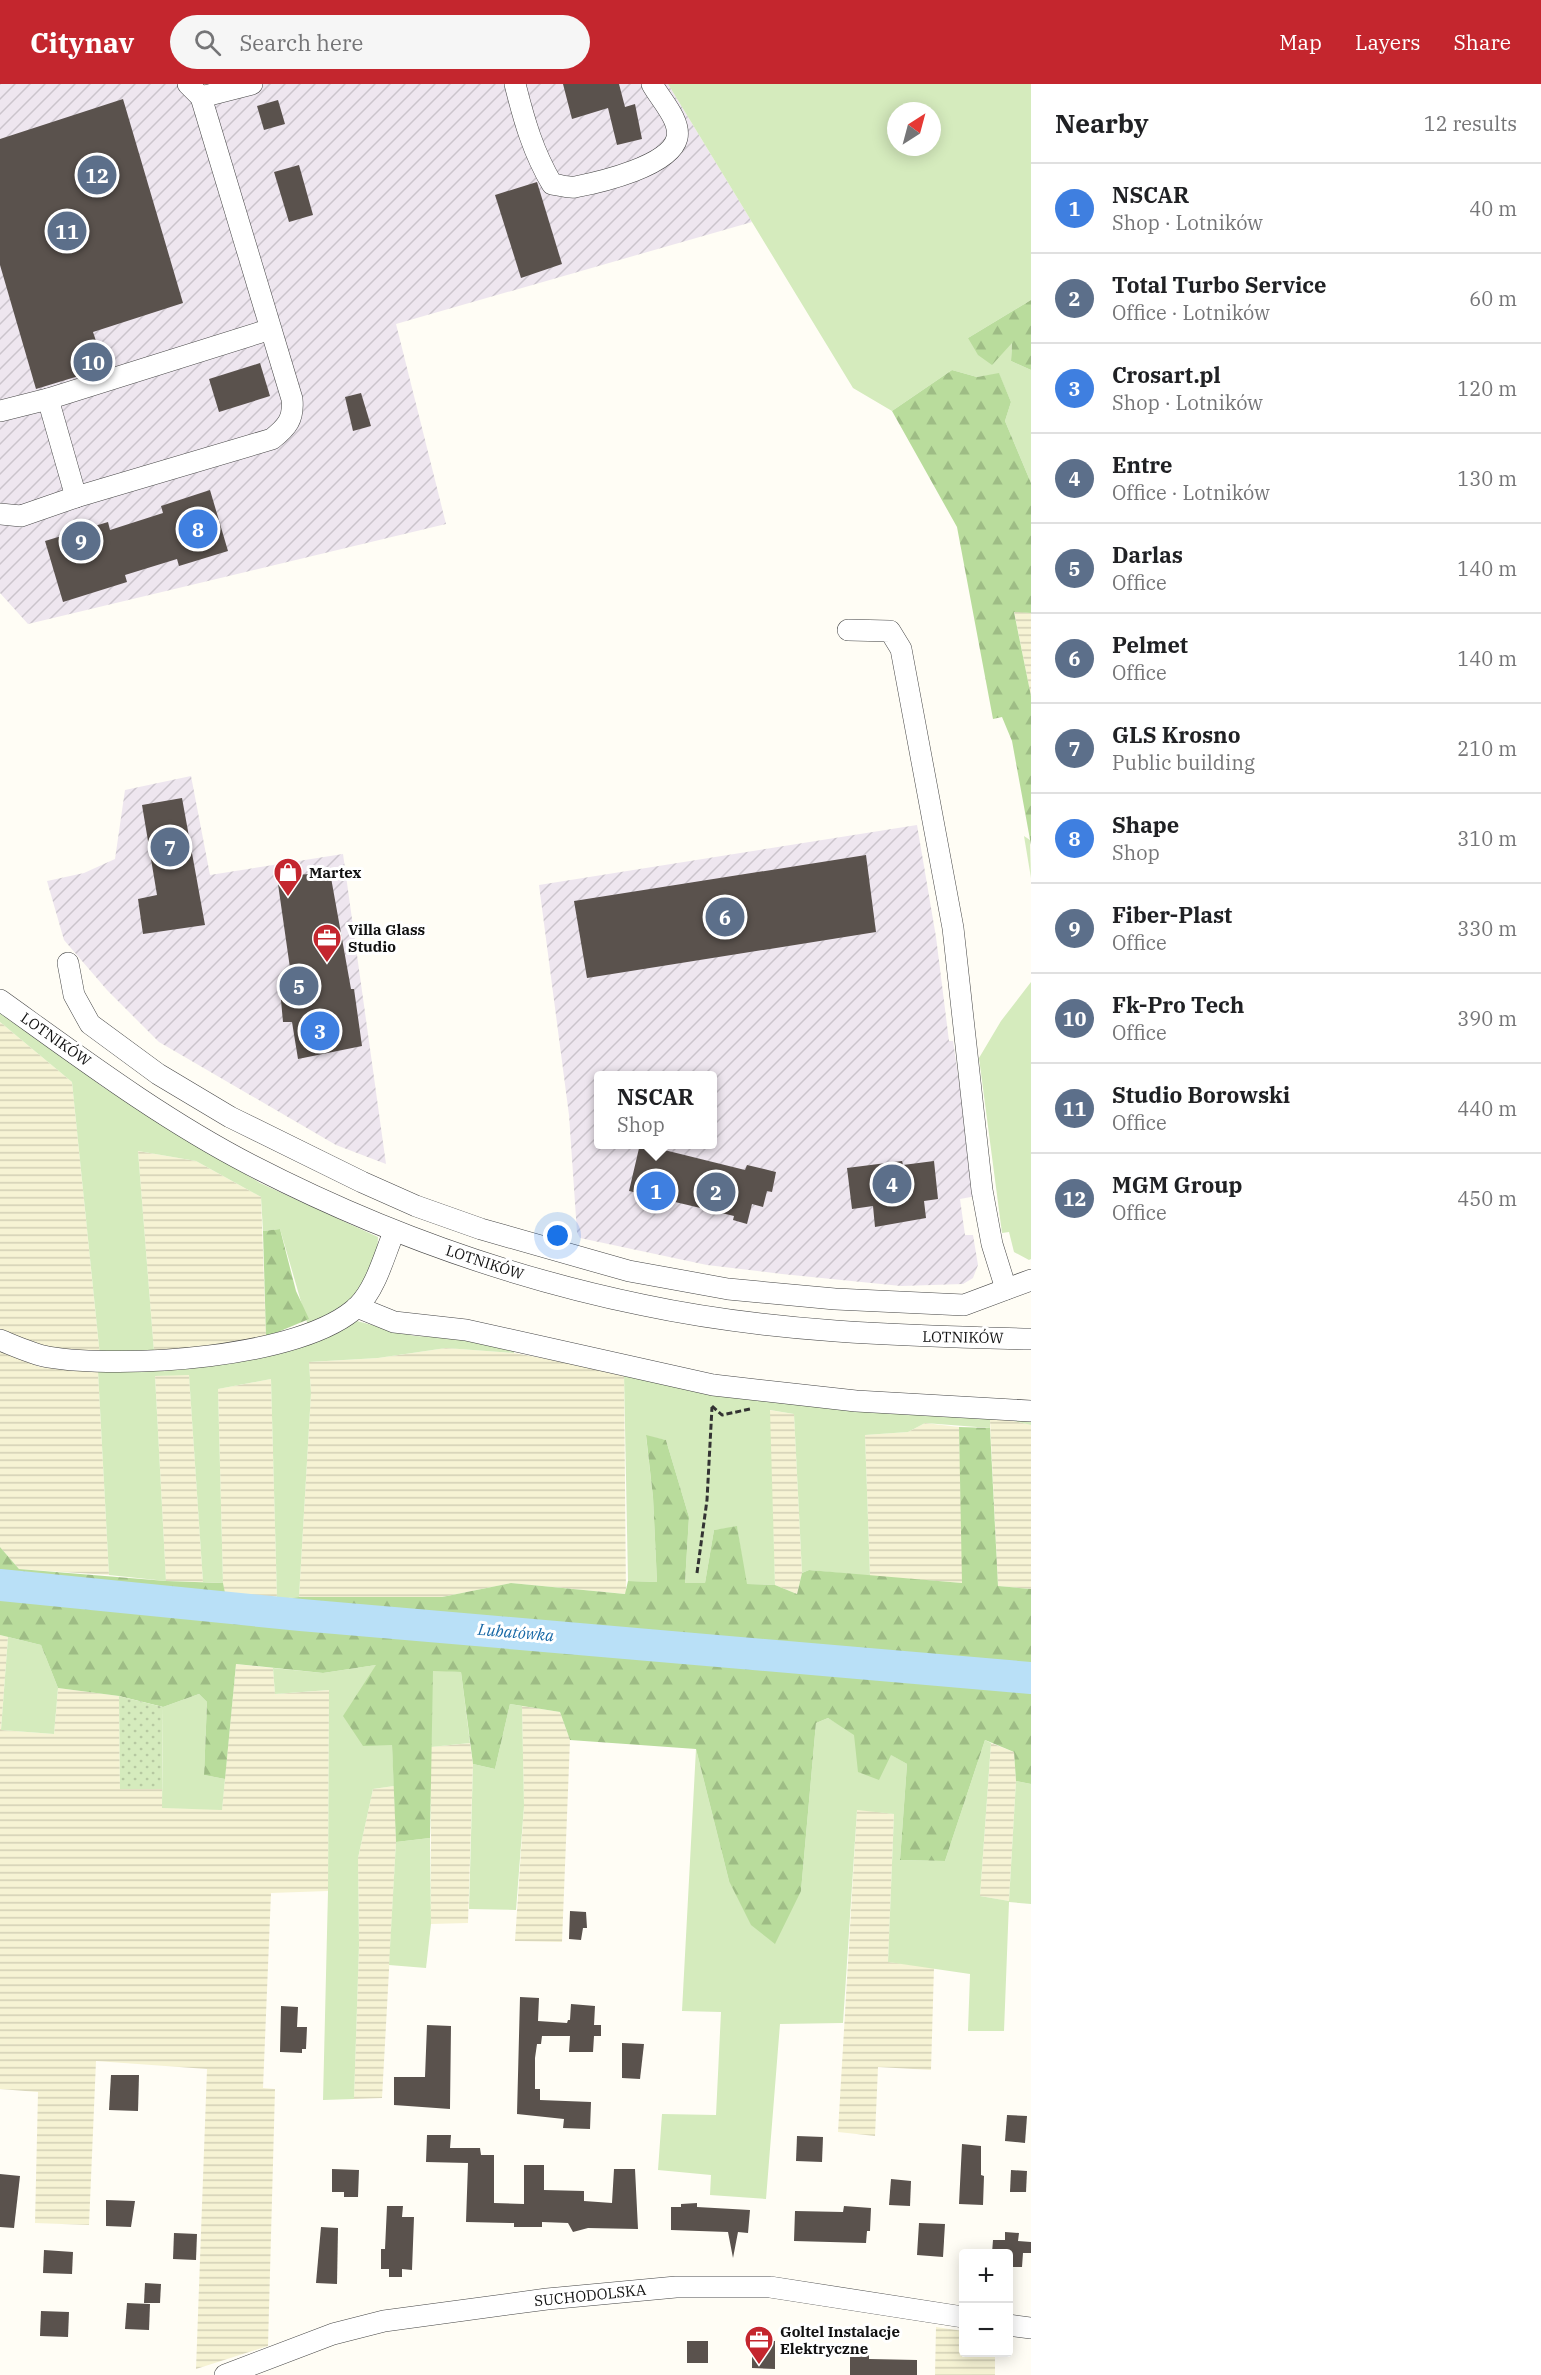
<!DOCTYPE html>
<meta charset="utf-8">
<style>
body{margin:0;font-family:"IBM Plex Serif",serif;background:#f6f6f6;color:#202124}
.controls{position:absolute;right:18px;bottom:18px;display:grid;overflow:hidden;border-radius:6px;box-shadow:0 3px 15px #0003}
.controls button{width:54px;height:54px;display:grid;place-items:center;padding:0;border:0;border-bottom:2px solid #e0e0e0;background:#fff;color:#202124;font:30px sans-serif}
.compass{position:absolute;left:887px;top:18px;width:54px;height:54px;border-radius:50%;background:#fff;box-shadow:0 3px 15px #0003;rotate:36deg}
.you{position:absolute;left:558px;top:1152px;width:21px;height:21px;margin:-15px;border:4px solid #fff;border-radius:50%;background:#1a73e8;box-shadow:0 0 0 9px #1a73e833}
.badge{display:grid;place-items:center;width:39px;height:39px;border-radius:50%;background:#c4262e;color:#fff;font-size:20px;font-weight:700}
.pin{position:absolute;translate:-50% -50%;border:3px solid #fff;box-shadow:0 2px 6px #0006}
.popup{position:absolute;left:594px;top:987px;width:123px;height:78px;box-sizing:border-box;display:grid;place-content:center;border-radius:6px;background:#fff;filter:drop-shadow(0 2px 4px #0005);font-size:20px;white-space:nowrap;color:#757577}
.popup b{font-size:22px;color:#202124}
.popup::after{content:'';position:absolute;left:50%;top:100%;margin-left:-12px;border:12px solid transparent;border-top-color:#fff}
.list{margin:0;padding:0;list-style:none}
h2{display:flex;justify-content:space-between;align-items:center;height:78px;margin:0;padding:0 24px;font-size:26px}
h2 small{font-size:20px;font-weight:400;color:#757577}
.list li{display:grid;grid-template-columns:39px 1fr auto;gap:18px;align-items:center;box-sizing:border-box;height:90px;padding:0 24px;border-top:2px solid #e0e0e0}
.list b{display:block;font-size:22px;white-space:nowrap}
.list p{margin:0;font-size:20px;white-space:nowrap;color:#757577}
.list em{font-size:20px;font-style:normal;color:#757577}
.icon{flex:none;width:33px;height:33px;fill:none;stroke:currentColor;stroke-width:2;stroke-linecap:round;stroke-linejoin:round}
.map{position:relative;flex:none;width:1031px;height:2291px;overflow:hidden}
header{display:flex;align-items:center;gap:36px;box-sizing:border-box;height:84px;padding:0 30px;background:#c4262e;color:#fff}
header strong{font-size:28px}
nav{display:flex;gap:33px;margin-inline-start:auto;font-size:21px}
.search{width:420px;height:54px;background:#f6f6f6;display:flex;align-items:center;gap:15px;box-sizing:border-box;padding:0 21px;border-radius:33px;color:#757577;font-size:22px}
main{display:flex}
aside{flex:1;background:#fff}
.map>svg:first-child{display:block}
.industrial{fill:url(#industrial-furrows);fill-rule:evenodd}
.farmland{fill:url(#farmland-rules)}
.grass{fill:#d5ebbd;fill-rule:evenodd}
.forest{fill:url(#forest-firs)}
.garden{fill:url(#garden-dots)}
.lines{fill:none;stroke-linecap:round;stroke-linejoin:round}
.river{stroke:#b9e0f7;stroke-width:32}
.building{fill:#5a524d}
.minor-casing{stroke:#444;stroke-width:22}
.path{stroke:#333;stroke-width:3;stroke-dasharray:6 3;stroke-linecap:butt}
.minor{stroke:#fff;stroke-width:21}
.labels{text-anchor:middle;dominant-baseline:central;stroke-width:6;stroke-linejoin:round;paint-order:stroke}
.poi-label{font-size:15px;font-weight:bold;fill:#111;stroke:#fff;text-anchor:start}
.street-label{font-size:15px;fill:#111;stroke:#fff}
.water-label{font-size:16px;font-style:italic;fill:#1768a6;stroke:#fff}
</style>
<header>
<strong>Citynav</strong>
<div class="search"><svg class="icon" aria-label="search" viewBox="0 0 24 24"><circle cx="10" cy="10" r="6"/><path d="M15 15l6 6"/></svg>Search here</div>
<nav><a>Map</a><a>Layers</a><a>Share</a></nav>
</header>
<main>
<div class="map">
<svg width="1031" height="2291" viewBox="0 0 1031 2291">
<defs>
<pattern id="industrial-furrows" width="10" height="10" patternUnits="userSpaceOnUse" patternTransform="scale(1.5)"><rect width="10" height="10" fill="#eee6ef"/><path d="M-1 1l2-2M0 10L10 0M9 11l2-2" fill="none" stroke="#cbc4cc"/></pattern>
<pattern id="farmland-rules" width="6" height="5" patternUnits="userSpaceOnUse" patternTransform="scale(1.5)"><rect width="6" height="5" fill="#f6f3d4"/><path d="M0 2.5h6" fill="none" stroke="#d2cfb5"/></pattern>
<pattern id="forest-firs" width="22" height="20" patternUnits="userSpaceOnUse" patternTransform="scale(1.5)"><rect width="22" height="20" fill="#b9dc9c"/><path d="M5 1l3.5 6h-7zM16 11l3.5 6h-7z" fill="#9ebc85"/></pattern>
<pattern id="garden-dots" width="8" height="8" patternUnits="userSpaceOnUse" patternTransform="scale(1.5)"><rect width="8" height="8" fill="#d5ebbd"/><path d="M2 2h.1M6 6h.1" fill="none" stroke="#b6c8a1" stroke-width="1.8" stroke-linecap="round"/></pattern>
</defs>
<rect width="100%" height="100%" fill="#fffdf5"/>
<g class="industrial">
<polygon points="0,0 180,0 190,10 225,0 668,0 752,138 396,240 446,440 28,540 0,509"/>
<polygon points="191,692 210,791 343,770 386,1080 336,1061 159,958 107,906 64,856 47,797 84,789 115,775 125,706"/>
<path d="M917,741l19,112 13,104h4l23,155 -16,3 5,36h8l5,30 -5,13 -10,6 -62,2 -119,-12 -75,-9 -127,-27 -3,-6 -8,-117 -30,-230zM599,992h114v68h-114z"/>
</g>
<g class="farmland">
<polygon points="1014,527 1031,529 1031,612"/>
<polygon points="0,938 72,998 100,1272 43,1265 0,1249"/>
<polygon points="138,1067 196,1077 261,1113 266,1253 210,1264 154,1268"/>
<polygon points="446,1264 514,1269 624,1289 626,1510 511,1499 442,1513 299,1513 311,1309 309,1278 378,1274"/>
<polygon points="0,1267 40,1283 98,1287 109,1491 19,1485 0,1463"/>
<polygon points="189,1290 203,1498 166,1497 155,1292"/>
<polygon points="271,1295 277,1515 260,1517 225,1514 223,1499 218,1305"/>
<polygon points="769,1326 794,1330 802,1489 797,1510 775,1501"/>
<polygon points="990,1336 1010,1336 1031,1341 1031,1505 998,1502"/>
<polygon points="925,1339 959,1343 963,1499 870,1492 865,1351 908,1348"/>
<polygon points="0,1551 8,1553 1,1646 54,1650 58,1604 119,1612 120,1705 162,1705 163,1724 222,1725 236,1580 273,1584 275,1610 329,1606 328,1807 271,1809 263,2004 275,2005 268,2262 196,2285 207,1985 96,1977 89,2141 35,2139 38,2008 0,2005"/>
<polygon points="522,1622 560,1628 570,1656 562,1858 515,1857 524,1722"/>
<polygon points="470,1659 473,1680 468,1839 431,1840 431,1663"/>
<polygon points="991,1659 1014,1668 1016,1697 1009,1817 980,1812"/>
<polygon points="394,1702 396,1758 382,2014 354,2015 359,1861 358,1774 373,1705"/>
<polygon points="857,1725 894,1730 888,1878 934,1883 931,1986 878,1983 875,2052 838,2048"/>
<polygon points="936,2243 963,2247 963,2268 995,2269 995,2291 935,2291"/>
</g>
<g class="grass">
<path d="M668,0h363v216l-63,38 44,4 -1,19 20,9v113l-26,-62 6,-19 -12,-28 -22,3 -25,-7 -60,41 -39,-23zM896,27h36v36h-36z"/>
<polygon points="1024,752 1030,756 1031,794"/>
<polygon points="1031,898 1031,1175 1029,1176 1014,1168 1009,1148 1002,1149 979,974 1001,937"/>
<path d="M0,926l103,77 157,96 118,54c-1,46 -31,71 -70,89l-28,-97 -17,2 -2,-34 -65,-36 -58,-10 16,201 -54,4 -28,-274 -72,-60z"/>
<polygon points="357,1237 414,1252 481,1255 515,1263 514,1269 446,1264 378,1274 309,1278 311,1309 299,1513 277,1515 271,1295 218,1305 223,1499 203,1498 189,1291 155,1292 166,1497 109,1491 98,1287 293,1263 336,1250"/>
<polygon points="624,1289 1031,1332 1031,1341 1010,1336 990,1336 990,1344 925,1339 908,1348 865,1351 870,1492 809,1486 802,1489 794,1330 770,1326 775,1501 746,1500 737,1443 714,1446 705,1499 685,1499 689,1433 666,1356 646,1352 653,1413 657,1498 628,1497"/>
<polygon points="8,1553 41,1561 58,1604 54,1650 1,1646"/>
<polygon points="376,1581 392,1661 394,1702 373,1705 358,1774 359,1861 354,2015 323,2016 328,1807 329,1606 275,1610 273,1584 323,1589"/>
<polygon points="432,1586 461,1588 470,1659 431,1663"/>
<polygon points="199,1610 207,1618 204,1691 225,1695 222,1726 162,1724 163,1623"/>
<polygon points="510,1620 522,1622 524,1722 516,1826 469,1825 473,1680 495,1685"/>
<polygon points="828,1634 907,1680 900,1776 945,1777 985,1656 991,1659 980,1812 1009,1817 1016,1697 1031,1700 1031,1820 1009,1818 1004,1947 968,1947 970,1890 888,1878 894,1730 857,1726 843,1939 780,1940 766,2115 710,2111 711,2091 658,2086 662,2030 716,2031 721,1928 682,1927 696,1665 729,1797 801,1807 816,1639"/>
<polygon points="430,1754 431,1840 426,1884 389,1881 396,1758"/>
</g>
<g class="forest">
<polygon points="1031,216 1031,286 1011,277 1012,259 992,281 978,271 968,254"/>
<polygon points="952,286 977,293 999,289 1011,318 1005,337 1031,399 1031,529 1014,528 1031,612 1031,761 1012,657 1002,633 993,635 957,443 892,327"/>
<polygon points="280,1145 296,1207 309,1235 266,1253 263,1147"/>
<polygon points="959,1343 990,1344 998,1502 1031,1505 1031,1700 1016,1697 1014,1668 985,1656 945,1777 900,1776 907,1680 891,1671 879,1696 858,1688 854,1651 828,1634 816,1639 801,1807 775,1860 751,1841 729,1797 696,1665 570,1656 560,1628 510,1620 495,1685 473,1680 461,1588 433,1587 430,1754 396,1758 392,1661 363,1662 343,1632 376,1581 323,1589 236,1580 225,1695 204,1691 207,1618 199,1610 163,1623 119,1612 58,1604 41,1561 0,1551 0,1463 19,1485 166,1497 223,1499 226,1514 260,1517 299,1513 442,1513 511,1499 625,1510 628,1497 657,1498 653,1413 646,1351 666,1356 689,1433 685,1499 705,1499 714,1446 737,1442 747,1500 775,1501 797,1510 802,1489 809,1486 962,1499"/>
</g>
<polygon class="garden" points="119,1612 163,1623 162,1705 120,1705"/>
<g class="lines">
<polyline class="river" points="0,1501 301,1531 1031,1594"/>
</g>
<g class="building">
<polygon points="563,0 619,0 625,23 635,20 642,55 617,61 608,24 572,35"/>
<polygon points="123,15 183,219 93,248 105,284 36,305 0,181 0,55"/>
<polygon points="278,16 285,40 264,46 257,22"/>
<polygon points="299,81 313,131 289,138 274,88"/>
<polygon points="537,98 562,180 521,194 495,111"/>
<polygon points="260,279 270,312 219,328 209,295"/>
<polygon points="361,309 371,342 353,347 345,313"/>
<polygon points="210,406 228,467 179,482 177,475 125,491 127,498 63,518 45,457 108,438 110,446 163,429 161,422"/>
<polygon points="182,714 205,841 143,850 138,815 157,811 142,721"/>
<polygon points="866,771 876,848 587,894 574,817"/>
<polygon points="330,788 351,905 354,905 362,962 298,975 292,938 283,938 281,916 294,912 277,793"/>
<polygon points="640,1060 745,1086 747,1081 776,1088 772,1108 767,1107 763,1123 752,1120 747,1140 733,1136 734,1132 629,1107"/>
<polygon points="902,1077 903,1081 934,1077 938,1115 924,1117 926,1134 875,1143 873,1122 852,1125 847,1084"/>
<polygon points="570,1827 586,1828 587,1844 583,1844 581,1856 569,1855"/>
<polygon points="520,1913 539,1914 538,1937 567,1939 568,1936 570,1936 571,1920 595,1922 594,1941 601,1941 601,1952 594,1952 593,1968 569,1968 570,1952 542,1952 541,1960 537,1960 535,1974 535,2005 540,2005 540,2016 591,2018 590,2045 563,2044 564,2035 517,2030"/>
<polygon points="281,1922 298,1923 297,1943 307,1943 306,1965 302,1965 302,1969 280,1968"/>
<polygon points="427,1941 451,1942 450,2025 394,2021 394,1993 425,1993"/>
<polygon points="622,1959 644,1960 640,1995 622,1994"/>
<polygon points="111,1991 139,1991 138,2027 109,2026"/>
<polygon points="1007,2031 1027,2032 1025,2059 1005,2057"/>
<polygon points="427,2051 451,2051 450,2064 480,2064 481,2071 494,2071 494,2119 524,2120 524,2081 544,2081 544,2106 584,2107 584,2117 612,2119 614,2085 635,2085 638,2145 588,2144 573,2148 568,2139 542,2138 542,2143 514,2143 514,2139 466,2138 468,2079 426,2078"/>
<polygon points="797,2052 823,2053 822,2078 796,2077"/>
<polygon points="962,2060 981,2062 981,2091 984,2092 983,2121 959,2120"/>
<polygon points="332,2085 359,2086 358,2113 344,2113 344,2108 332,2108"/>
<polygon points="1011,2086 1027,2087 1026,2108 1010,2108"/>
<polygon points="0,2090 20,2092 14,2144 0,2143"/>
<polygon points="891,2095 911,2097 910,2122 889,2121"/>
<polygon points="106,2116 135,2117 131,2143 106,2142"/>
<polygon points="697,2119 697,2123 750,2126 748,2149 738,2148 733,2174 728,2148 671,2146 671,2123 681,2123 681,2120"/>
<polygon points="387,2122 403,2122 402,2133 414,2133 412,2186 402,2185 402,2193 389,2193 389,2185 381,2185 381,2165 385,2165"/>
<polygon points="844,2122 871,2124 870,2147 867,2147 866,2159 794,2157 795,2127 843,2128"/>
<polygon points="919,2139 945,2140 943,2173 917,2171"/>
<polygon points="321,2143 338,2144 337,2200 316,2199"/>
<polygon points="1005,2148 1019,2149 1018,2157 1031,2158 1031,2169 1023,2169 1022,2183 1008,2183 1008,2169 992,2169 993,2156 1005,2156"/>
<polygon points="174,2149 197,2150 196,2176 173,2175"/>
<polygon points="44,2166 73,2168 72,2190 43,2189"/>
<polygon points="145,2199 161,2200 160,2219 144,2219"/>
<polygon points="127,2219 150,2220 149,2246 125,2245"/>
<polygon points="41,2227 69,2228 68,2253 40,2252"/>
<polygon points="752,2254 775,2257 775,2285 752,2284"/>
<rect x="687" y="2257" width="21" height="22"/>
<polygon points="850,2270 869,2270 869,2275 917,2276 917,2291 850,2291"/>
</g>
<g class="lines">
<g class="minor-casing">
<g id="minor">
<path d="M188,0l13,13 91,302c2,20 -5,28 -20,40l-196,58 -28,-98 223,-70"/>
<path d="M515,0c9,36 18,68 37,100 8,1 16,4 23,3 26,-5 95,-21 102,-49 4,-18 -17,-39 -25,-54"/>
<polyline points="201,13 252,0"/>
<polyline points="0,327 48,315"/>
<polyline points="0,430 21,432 76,413"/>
<polyline points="848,546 890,547 901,565 953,844 982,1106 992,1160 1006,1205"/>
<polyline points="68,879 74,911 90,940 158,990 230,1033 362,1098 416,1122 481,1145 629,1187 728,1205 835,1215 964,1221 1031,1196"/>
<path d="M0,916c81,58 162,119 251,165 124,64 256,112 392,140 127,27 258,31 388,34"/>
<polyline points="357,1223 394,1238 466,1246 713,1301 856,1317 1031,1327"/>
<path d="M0,1256c15,6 32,14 48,17 72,12 255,2 310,-51 18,-18 26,-50 36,-74"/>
<polyline points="1008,2241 1031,2244"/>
<polyline points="225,2291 333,2250 384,2237 547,2215 676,2203 770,2203 963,2233"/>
</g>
</g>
<g class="path">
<polyline points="712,1322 722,1331 750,1325"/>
<polyline points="697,1489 707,1416 712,1323"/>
</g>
<use href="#minor" class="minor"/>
</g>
<defs>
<g id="shop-pin" transform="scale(1.5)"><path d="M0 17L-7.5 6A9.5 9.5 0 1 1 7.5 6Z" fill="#c4262e" stroke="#fff"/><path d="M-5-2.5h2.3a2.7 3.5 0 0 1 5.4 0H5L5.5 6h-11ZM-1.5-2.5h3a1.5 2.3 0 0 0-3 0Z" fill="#fff"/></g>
<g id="office-pin" transform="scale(1.5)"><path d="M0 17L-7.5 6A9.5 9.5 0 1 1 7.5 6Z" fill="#c4262e" stroke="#fff"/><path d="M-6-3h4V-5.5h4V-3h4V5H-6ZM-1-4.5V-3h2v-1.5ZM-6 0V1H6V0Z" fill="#fff"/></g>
</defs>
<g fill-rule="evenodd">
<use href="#shop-pin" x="288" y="788"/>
<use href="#office-pin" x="327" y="854"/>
<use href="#office-pin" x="759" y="2256"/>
</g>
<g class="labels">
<g class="poi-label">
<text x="309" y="788">Martex</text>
<text x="348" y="845">Villa Glass<tspan x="348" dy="17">Studio</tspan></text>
<text x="780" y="2247">Goltel Instalacje<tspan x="780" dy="17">Elektryczne</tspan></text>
</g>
<g class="street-label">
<text transform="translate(56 955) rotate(35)">LOTNIKÓW</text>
<text transform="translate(485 1178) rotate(18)">LOTNIKÓW</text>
<text transform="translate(963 1253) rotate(1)">LOTNIKÓW</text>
<text transform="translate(590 2211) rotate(-6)">SUCHODOLSKA</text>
</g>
<g class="water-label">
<text transform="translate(516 1548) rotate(5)">Lubatówka</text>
</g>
</g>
</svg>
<div class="controls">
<button>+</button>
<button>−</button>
</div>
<svg class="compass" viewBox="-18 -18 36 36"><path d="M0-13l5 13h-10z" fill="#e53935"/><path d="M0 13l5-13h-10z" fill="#757577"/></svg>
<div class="you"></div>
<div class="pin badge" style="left:656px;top:1107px;background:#3f7fe0">1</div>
<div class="popup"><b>NSCAR</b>Shop</div>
<div class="pin badge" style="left:716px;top:1108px;background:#5c6f8a">2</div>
<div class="pin badge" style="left:320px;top:947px;background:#3f7fe0">3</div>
<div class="pin badge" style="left:892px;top:1100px;background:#5c6f8a">4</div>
<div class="pin badge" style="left:299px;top:902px;background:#5c6f8a">5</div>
<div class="pin badge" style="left:725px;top:833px;background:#5c6f8a">6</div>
<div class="pin badge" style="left:170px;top:763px;background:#5c6f8a">7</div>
<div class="pin badge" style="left:198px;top:445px;background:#3f7fe0">8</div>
<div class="pin badge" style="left:81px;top:457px;background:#5c6f8a">9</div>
<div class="pin badge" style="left:93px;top:278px;background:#5c6f8a">10</div>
<div class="pin badge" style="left:67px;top:147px;background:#5c6f8a">11</div>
<div class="pin badge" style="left:97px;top:91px;background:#5c6f8a">12</div>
</div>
<aside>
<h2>Nearby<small>12 results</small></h2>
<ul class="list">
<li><span class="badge" style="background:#3f7fe0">1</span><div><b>NSCAR</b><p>Shop · Lotników</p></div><em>40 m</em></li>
<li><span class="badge" style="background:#5c6f8a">2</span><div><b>Total Turbo Service</b><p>Office · Lotników</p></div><em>60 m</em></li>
<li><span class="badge" style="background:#3f7fe0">3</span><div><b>Crosart.pl</b><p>Shop · Lotników</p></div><em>120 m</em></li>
<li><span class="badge" style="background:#5c6f8a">4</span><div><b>Entre</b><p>Office · Lotników</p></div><em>130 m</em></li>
<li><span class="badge" style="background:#5c6f8a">5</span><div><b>Darlas</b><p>Office</p></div><em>140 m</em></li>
<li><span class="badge" style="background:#5c6f8a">6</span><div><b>Pelmet</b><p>Office</p></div><em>140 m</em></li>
<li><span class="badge" style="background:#5c6f8a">7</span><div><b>GLS Krosno</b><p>Public building</p></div><em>210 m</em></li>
<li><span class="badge" style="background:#3f7fe0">8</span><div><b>Shape</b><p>Shop</p></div><em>310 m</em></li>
<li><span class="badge" style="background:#5c6f8a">9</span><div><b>Fiber-Plast</b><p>Office</p></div><em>330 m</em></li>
<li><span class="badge" style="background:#5c6f8a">10</span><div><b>Fk-Pro Tech</b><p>Office</p></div><em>390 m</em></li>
<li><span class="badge" style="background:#5c6f8a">11</span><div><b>Studio Borowski</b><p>Office</p></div><em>440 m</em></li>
<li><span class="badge" style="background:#5c6f8a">12</span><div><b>MGM Group</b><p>Office</p></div><em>450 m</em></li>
</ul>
</aside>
</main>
